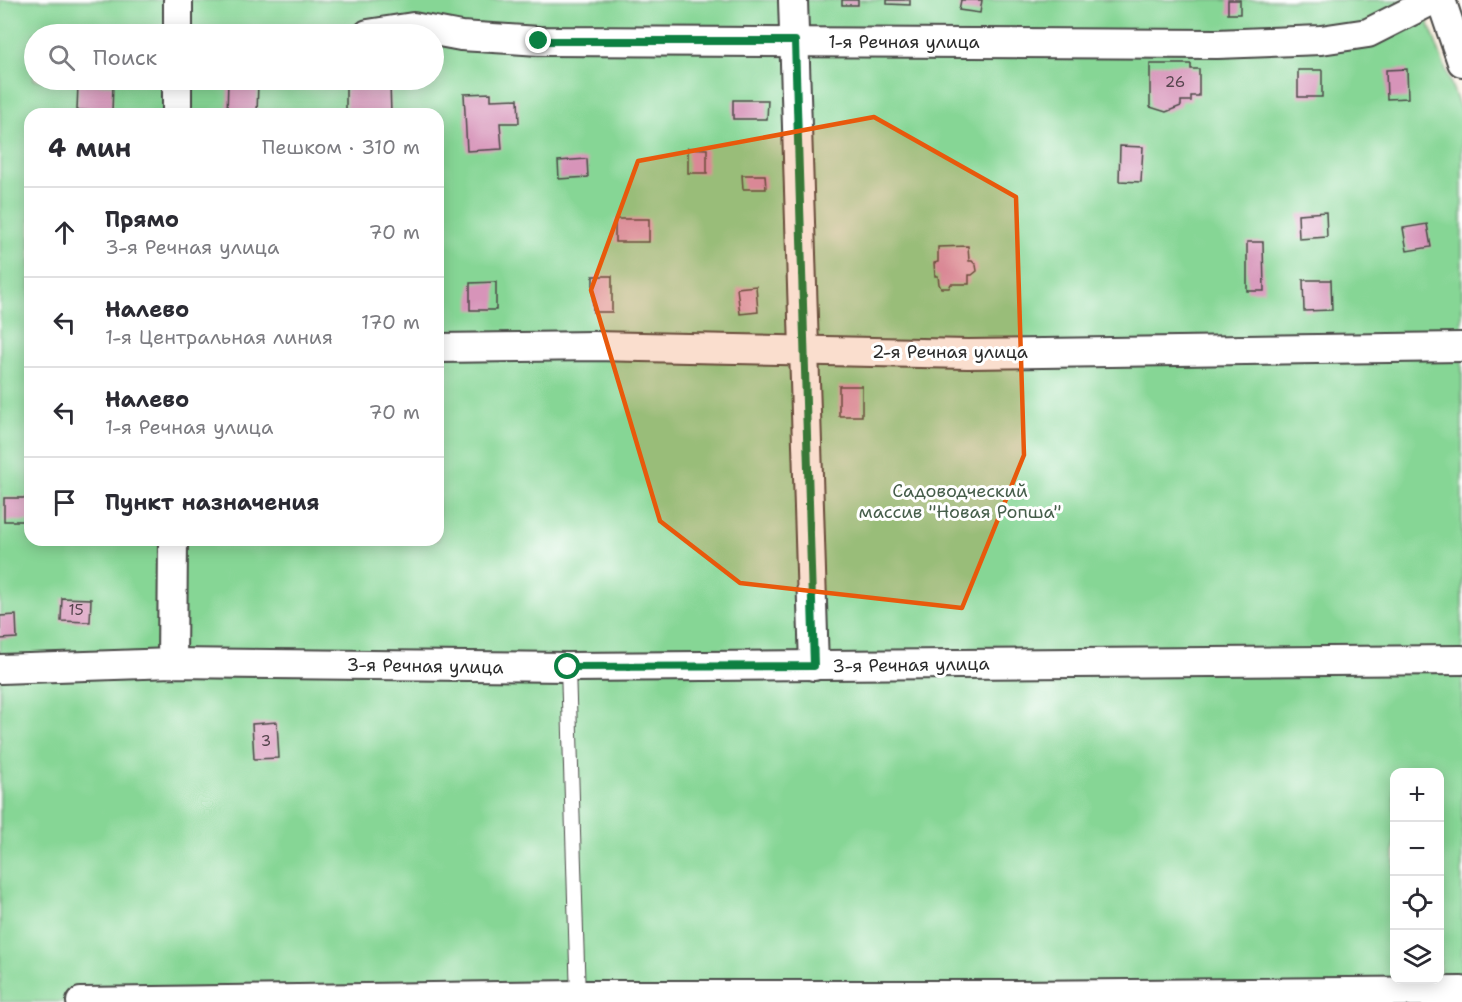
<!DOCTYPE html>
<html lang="ru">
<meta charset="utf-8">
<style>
body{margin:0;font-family:"Shantell Sans",sans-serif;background:#f7f7f7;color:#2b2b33}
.controls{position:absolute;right:18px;bottom:18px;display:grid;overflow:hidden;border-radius:12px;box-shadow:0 3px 15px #0003}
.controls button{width:54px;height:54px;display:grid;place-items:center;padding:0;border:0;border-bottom:2px solid #e1e1e2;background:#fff;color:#2b2b33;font:30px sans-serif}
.stop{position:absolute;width:18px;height:18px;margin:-14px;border:4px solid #0b8043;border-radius:50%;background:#fff}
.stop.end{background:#0b8043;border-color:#fff;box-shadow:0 2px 6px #0008}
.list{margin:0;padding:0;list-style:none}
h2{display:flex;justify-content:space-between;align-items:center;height:78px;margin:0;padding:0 24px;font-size:26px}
h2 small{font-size:20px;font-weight:400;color:#7c7c81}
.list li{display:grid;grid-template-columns:39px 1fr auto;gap:18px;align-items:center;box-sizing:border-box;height:90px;padding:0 24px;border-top:2px solid #e1e1e2}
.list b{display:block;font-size:22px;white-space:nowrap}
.list p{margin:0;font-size:20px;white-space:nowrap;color:#7c7c81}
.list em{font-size:20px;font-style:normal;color:#7c7c81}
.icon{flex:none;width:33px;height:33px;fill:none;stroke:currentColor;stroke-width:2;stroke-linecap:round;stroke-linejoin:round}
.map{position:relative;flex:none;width:1462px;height:1002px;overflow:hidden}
.search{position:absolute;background:#fff;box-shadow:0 3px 15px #0003;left:24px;top:24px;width:420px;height:66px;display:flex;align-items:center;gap:15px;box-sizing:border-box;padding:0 21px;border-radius:33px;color:#7c7c81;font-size:22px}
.panel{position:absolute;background:#fff;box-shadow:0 3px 15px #0003;left:24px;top:108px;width:420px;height:438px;border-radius:18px}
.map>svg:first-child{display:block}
.green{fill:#86d695;stroke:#588060;stroke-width:1.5;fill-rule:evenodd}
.building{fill:#d794b9}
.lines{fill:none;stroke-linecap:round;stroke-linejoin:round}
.service-casing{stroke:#4a4846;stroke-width:16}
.minor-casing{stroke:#4a4846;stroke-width:32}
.service{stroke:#fff;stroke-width:14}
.minor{stroke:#fff;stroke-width:28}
.route{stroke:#0b8043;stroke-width:8}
.marked{fill:#e8590c;fill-opacity:0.2;stroke:#e8590c;stroke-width:4.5;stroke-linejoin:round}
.labels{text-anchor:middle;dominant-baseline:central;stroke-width:6;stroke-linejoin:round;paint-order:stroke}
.number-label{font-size:15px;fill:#56454e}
.street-label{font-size:18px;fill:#2b2b2b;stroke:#fff}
.park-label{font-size:18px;fill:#465e4b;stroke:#fff}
</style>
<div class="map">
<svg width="1462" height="1002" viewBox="0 0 1462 1002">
<rect width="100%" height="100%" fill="#fff"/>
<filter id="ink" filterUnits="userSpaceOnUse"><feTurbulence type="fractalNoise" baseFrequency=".0167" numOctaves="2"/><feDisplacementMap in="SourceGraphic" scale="12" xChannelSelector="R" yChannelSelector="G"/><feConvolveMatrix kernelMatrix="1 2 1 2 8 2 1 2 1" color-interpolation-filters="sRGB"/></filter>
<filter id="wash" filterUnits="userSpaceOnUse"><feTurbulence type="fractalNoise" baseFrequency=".008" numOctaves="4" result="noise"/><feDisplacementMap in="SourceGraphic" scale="24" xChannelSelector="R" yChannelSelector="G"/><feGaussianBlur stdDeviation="1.35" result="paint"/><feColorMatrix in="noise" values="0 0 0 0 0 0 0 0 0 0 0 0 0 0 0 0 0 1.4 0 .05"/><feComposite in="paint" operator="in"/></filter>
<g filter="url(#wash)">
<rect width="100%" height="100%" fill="#f9eedf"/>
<path class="green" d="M0,0h1421l1,5 40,109v888h-1462zM34,34h400v46h-400zM30,114h408v426h-408zM1394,772h46v208h-46z"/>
<g id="blocks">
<g class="building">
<rect x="842" y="0" width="16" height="5"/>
<polygon points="887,0 910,0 910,5 887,4"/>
<polygon points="961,0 982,0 980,13 959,10"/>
<rect x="1228" y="0" width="12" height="14"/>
<polygon points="1150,64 1191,64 1191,69 1199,69 1199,96 1191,96 1191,101 1181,101 1181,106 1166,112 1150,107"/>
<polygon points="1407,69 1408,98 1387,99 1386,70"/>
<rect x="1298" y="70" width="24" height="27"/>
<rect x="290" y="80" width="27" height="7"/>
<polygon points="228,81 258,83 257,114 227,114"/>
<polygon points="78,84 113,85 112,112 77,110"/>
<polygon points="390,84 391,114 346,114 346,85"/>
<polygon points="491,93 491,100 518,99 519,123 500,123 502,149 467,151 464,94"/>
<polygon points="733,100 768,100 767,119 733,119"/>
<polygon points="1120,146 1143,147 1141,182 1119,181"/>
<polygon points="688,148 707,149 707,173 688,173"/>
<polygon points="587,159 588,177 559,179 558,161"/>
<polygon points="742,175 765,175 766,189 743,189"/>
<polygon points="1326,212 1327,237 1299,239 1298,214"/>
<rect x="615" y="219" width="34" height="23"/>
<polygon points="1427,224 1431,247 1407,251 1403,228"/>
<polygon points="1247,242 1263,242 1264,291 1247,291"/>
<polygon points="968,246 969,261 972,261 976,265 977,271 972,275 969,275 969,284 951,284 949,288 941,288 939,284 938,276 935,276 934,263 938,262 938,247"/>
<rect x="593" y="276" width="19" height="36"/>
<polygon points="1303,280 1331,280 1332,310 1304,311"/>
<polygon points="496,282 496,310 470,310 470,283"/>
<polygon points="756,286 758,312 740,314 737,288"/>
<rect x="839" y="386" width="23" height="30"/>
<rect x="4" y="498" width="26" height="23"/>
<polygon points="62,598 91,599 90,622 61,621"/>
<polygon points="16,615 17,638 0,639 0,616"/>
<polygon points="277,722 279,758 254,759 252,724"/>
</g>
</g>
</g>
<g filter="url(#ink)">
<use href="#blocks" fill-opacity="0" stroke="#4a4846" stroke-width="1.5"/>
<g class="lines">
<g class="service-casing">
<polyline id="service" points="568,667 578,998"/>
</g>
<g class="minor-casing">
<g id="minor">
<polyline points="793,0 814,666"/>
<polyline points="1441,0 1462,62"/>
<polyline points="178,34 178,0"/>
<polyline points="368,34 413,27 461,36 539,41 1217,44 1321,40 1368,33 1433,0"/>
<polyline points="177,114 177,80"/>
<polyline points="438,348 594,346 968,354 1462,347"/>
<polyline points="172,663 173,540"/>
<polyline points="0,669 172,663 568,667 1462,660"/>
<polyline points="81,1002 578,995 1013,995 1462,991"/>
</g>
</g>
<use href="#service" class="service"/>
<use href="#minor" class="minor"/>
</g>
</g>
<g class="lines" filter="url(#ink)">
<polyline class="route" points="539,41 795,41 814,666 568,667"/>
</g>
<path class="marked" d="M874,117l142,80 8,258 -62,153 -222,-25 -80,-62 -69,-231 47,-129z"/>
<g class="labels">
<g class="number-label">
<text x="1175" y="82">26</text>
<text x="76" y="610">15</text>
<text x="266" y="741">3</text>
</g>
<g class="street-label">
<text x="904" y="42">1-я Речная улица</text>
<text x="950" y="352">2-я Речная улица</text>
<text transform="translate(911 665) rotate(-1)">3-я Речная улица</text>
<text transform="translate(425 666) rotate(1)">3-я Речная улица</text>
</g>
<g class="park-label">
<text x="960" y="491">Садоводческий<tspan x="960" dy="21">массив "Новая Ропша"</tspan></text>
</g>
</g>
</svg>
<div class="controls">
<button>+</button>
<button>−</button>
<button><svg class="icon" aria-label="locate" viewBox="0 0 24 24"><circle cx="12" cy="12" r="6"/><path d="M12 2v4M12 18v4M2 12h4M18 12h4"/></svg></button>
<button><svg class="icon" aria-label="layers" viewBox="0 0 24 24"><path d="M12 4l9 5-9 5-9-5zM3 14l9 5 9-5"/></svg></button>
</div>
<div class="stop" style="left:568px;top:667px"></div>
<div class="stop end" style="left:539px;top:41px"></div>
<div class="search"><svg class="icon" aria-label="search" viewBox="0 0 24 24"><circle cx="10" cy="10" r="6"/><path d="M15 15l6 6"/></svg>Поиск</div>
<section class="panel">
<h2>4 мин<small>Пешком · 310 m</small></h2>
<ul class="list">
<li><svg class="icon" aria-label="ahead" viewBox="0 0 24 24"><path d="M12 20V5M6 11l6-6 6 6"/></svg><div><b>Прямо</b><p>3-я Речная улица</p></div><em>70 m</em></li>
<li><svg class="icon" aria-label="left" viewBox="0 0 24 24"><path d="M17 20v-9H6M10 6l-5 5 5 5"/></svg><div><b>Налево</b><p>1-я Центральная линия</p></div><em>170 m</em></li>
<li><svg class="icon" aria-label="left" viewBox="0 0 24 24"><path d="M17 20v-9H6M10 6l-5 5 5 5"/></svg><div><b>Налево</b><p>1-я Речная улица</p></div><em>70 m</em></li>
<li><svg class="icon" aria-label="arrive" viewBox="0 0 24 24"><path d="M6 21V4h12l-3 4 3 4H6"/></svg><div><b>Пункт назначения</b></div></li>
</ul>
</section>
</div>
